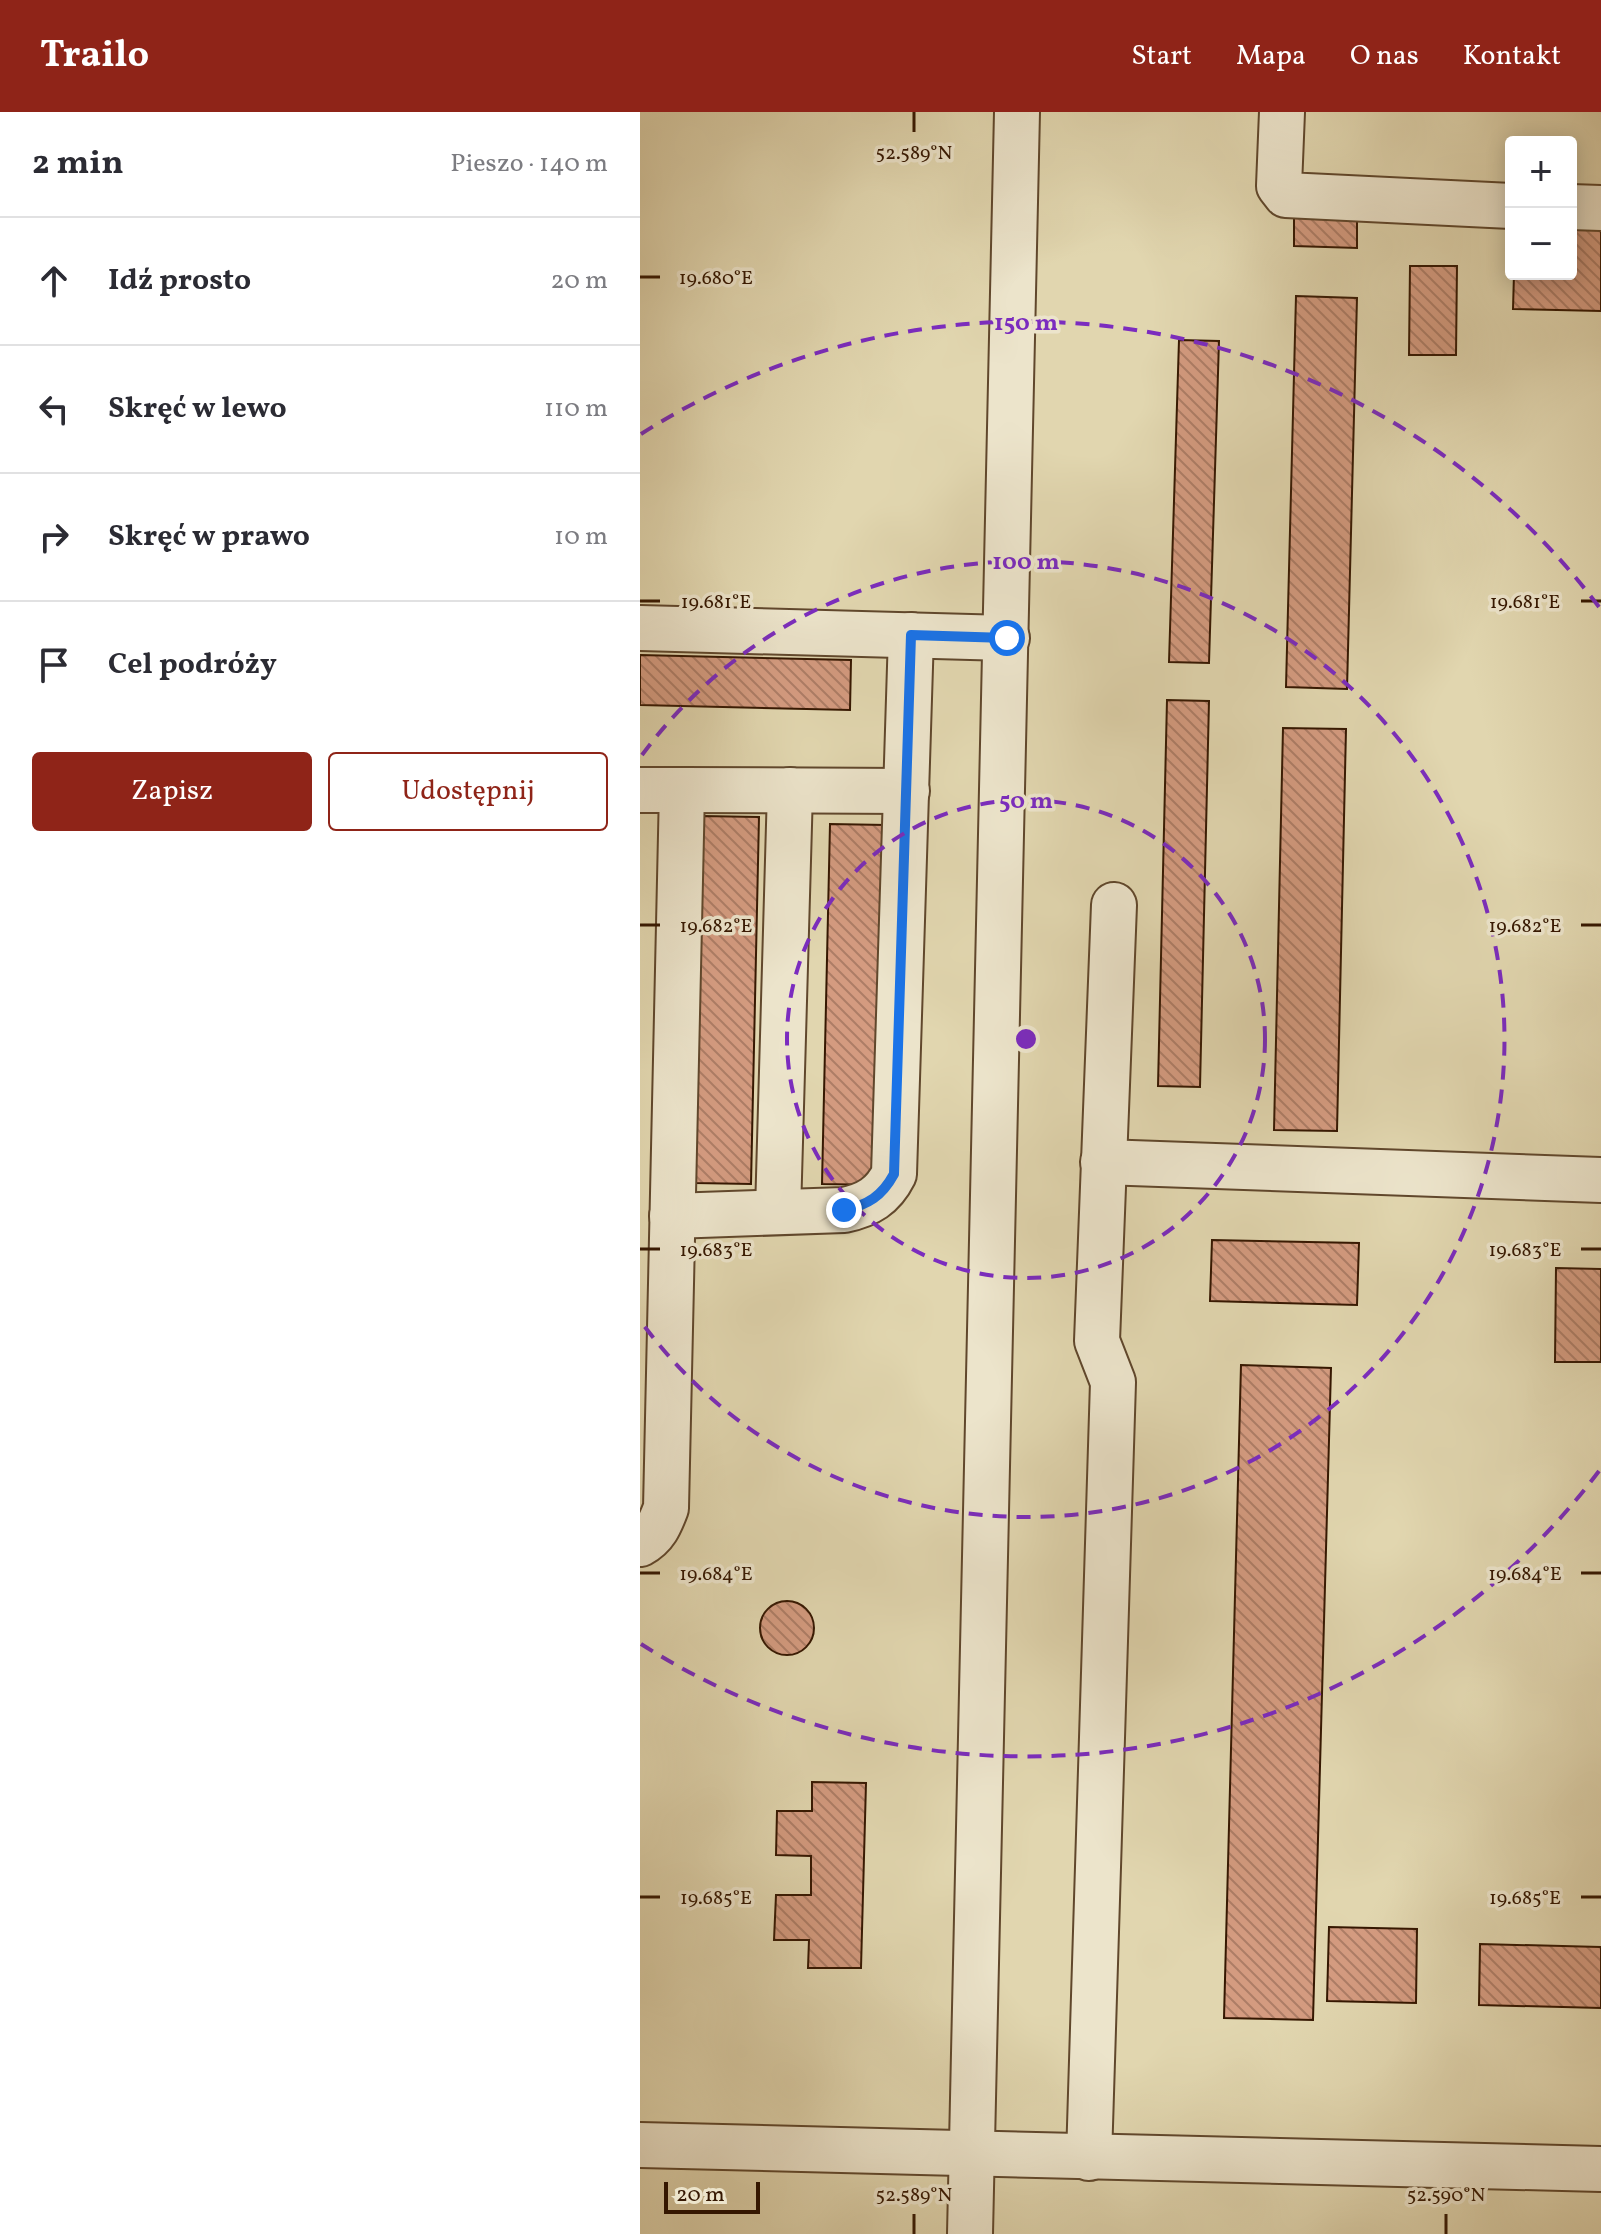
<!DOCTYPE html>
<html lang="pl">
<meta charset="utf-8">
<style>
body{margin:0;font-family:Vollkorn,serif;background:#f7f7f7;color:#2b2b33}
.controls{position:absolute;right:24px;top:24px;display:grid;overflow:hidden;border-radius:8px;box-shadow:0 4px 20px #0003}
.controls button{width:72px;height:72px;display:grid;place-items:center;padding:0;border:0;border-bottom:2px solid #e1e1e2;background:#fff;color:#2b2b33;font:40px sans-serif}
.scale{position:absolute;left:24px;bottom:20px;width:96px;box-sizing:border-box;padding-left:8px;border:4px solid #351701;border-top:0;font-size:22px;line-height:28px;white-space:nowrap;color:#351701;-webkit-text-stroke:6px #ece4cb;paint-order:stroke}
.stop{position:absolute;width:24px;height:24px;margin:-18px;border:6px solid #1a73e8;border-radius:50%;background:#fff}
.stop.end{background:#1a73e8;border-color:#fff;box-shadow:0 2px 8px #0008}
.list{margin:0;padding:0;list-style:none}
h2{display:flex;justify-content:space-between;align-items:center;height:104px;margin:0;padding:0 32px;font-size:34px}
h2 small{font-size:26px;font-weight:400;color:#7c7c81}
.list li{display:grid;grid-template-columns:52px 1fr auto;gap:24px;align-items:center;box-sizing:border-box;height:128px;padding:0 32px;border-top:2px solid #e1e1e2}
.list b{display:block;font-size:30px;white-space:nowrap}
.list em{font-size:26px;font-style:normal;color:#7c7c81}
.actions{display:flex;gap:16px;padding:24px 32px}
.actions a{flex:1;padding:18px 0;border:2px solid #8f2418;border-radius:8px;text-align:center;font-size:28px;color:#8f2418}
.actions .main{background:#8f2418;color:#fff}
.icon{flex:none;width:44px;height:44px;fill:none;stroke:currentColor;stroke-width:2;stroke-linecap:round;stroke-linejoin:round}
.map{position:relative;flex:none;width:961px;height:2122px;overflow:hidden}
header{display:flex;align-items:center;gap:48px;box-sizing:border-box;height:112px;padding:0 40px;background:#8f2418;color:#fff}
header strong{font-size:38px}
nav{display:flex;gap:44px;margin-inline-start:auto;font-size:28px}
main{display:flex}
aside{flex:1;background:#fff}
.map>svg:first-child{display:block}
.building{fill:url(#building-back-hatch);stroke:#351701;stroke-width:2}
.lines{fill:none;stroke-linecap:round;stroke-linejoin:round}
.minor-casing{stroke:#60472c;stroke-width:48}
.minor{stroke:#ece4cb;stroke-width:44}
.route{stroke:#1a73e8;stroke-width:10}
.ticks{fill:none;stroke:#351701;stroke-width:3}
.ring{fill:none;stroke:#7b2cbf;stroke-width:4;stroke-dasharray:14 10}
.ticks-label{font-size:20px;text-anchor:middle;fill:#351701;stroke:#ece4cb;stroke-width:7;stroke-linejoin:round;paint-order:stroke}
.centre{fill:#7b2cbf;stroke:#ece4cb;stroke-width:4}
.ring-label{font-size:24px;text-anchor:middle;font-weight:bold;fill:#7b2cbf;stroke:#ece4cb;stroke-width:7;stroke-linejoin:round;paint-order:stroke}
</style>
<header>
<strong>Trailo</strong>
<nav><a>Start</a><a>Mapa</a><a>O nas</a><a>Kontakt</a></nav>
</header>
<main>
<aside>
<h2>2 min<small>Pieszo · 140 m</small></h2>
<ul class="list">
<li><svg class="icon" aria-label="ahead" viewBox="0 0 24 24"><path d="M12 20V5M6 11l6-6 6 6"/></svg><div><b>Idź prosto</b></div><em>20 m</em></li>
<li><svg class="icon" aria-label="left" viewBox="0 0 24 24"><path d="M17 20v-9H6M10 6l-5 5 5 5"/></svg><div><b>Skręć w lewo</b></div><em>110 m</em></li>
<li><svg class="icon" aria-label="right" viewBox="0 0 24 24"><path d="M7 20v-9h11M14 6l5 5-5 5"/></svg><div><b>Skręć w prawo</b></div><em>10 m</em></li>
<li><svg class="icon" aria-label="arrive" viewBox="0 0 24 24"><path d="M6 21V4h12l-3 4 3 4H6"/></svg><div><b>Cel podróży</b></div></li>
</ul>
<div class="actions"><a class="main">Zapisz</a><a>Udostępnij</a></div>
</aside>
<div class="map">
<svg width="961" height="2122" viewBox="0 0 961 2122">
<defs>
<pattern id="building-back-hatch" width="6" height="6" patternUnits="userSpaceOnUse" patternTransform="scale(2)"><rect width="6" height="6" fill="#d49b80"/><path d="M-1 5l2 2M0 0l6 6M5-1l2 2" fill="none" stroke="#ad7d66"/></pattern>
</defs>
<rect width="100%" height="100%" fill="#e1d6af"/>
<filter id="stains"><feTurbulence type="fractalNoise" baseFrequency=".0025" numOctaves="4"/><feColorMatrix values="0 0 0 0 .2 0 0 0 0 .09 0 0 0 0 .02 0 0 0 .5 -.17"/></filter>
<radialGradient id="worn" r=".72"><stop offset=".6" stop-color="#630" stop-opacity="0"/><stop offset="1" stop-color="#630" stop-opacity=".3"/></radialGradient>
<g class="building">
<polygon points="654,98 717,100 717,136 654,134"/>
<polygon points="931,107 961,108 961,199 873,197 874,162 931,162"/>
<polygon points="770,154 817,154 816,243 769,243"/>
<polygon points="656,184 717,186 707,577 646,575"/>
<polygon points="539,228 579,229 569,551 529,550"/>
<polygon points="0,543 211,548 210,598 0,593"/>
<polygon points="527,588 569,589 560,975 518,974"/>
<polygon points="643,616 706,617 697,1019 634,1018"/>
<polygon points="62,704 119,705 111,1072 55,1071"/>
<polygon points="190,712 246,713 239,1073 182,1072"/>
<polygon points="572,1128 719,1131 717,1193 570,1189"/>
<polygon points="916,1156 961,1157 961,1250 915,1250"/>
<polygon points="601,1253 691,1256 673,1908 584,1906"/>
<circle cx="147" cy="1516" r="27"/>
<polygon points="172,1670 226,1671 221,1856 168,1856 169,1828 134,1828 136,1783 171,1783 171,1744 136,1743 137,1699 172,1699"/>
<polygon points="689,1815 777,1817 776,1891 687,1889"/>
<polygon points="840,1832 961,1835 961,1896 839,1893"/>
</g>
<g class="lines">
<g class="minor-casing">
<g id="minor">
<polyline points="642,0 639,74 646,83 871,94"/>
<polyline points="931,95 961,96"/>
<polyline points="0,516 367,526"/>
<path d="M0,678h42l-16,718c-6,16 -11,28 -26,36"/>
<polyline points="42,678 267,679"/>
<polyline points="463,1050 961,1068"/>
<polyline points="138,1100 150,678"/>
<path d="M32,1104l172,-6c24,-5 39,-14 50,-36l17,-539"/>
<polyline points="0,2033 961,2057"/>
<polyline points="449,2046 473,1270 457,1229 474,793"/>
<polyline points="330,2122 377,0"/>
</g>
</g>
<use href="#minor" class="minor"/>
</g>
<g class="lines">
<path class="route" d="M204,1098c24,-5 38,-14 50,-36l17,-539 96,3"/>
</g>
<path class="ticks" d="M274,0v20M0,165h20M0,489h20M941,489h20M0,813h20M941,813h20M0,1137h20M941,1137h20M0,1461h20M941,1461h20M0,1785h20M941,1785h20M274,2102v20M806,2102v20"/>
<g class="ring">
<circle cx="386" cy="927" r="239"/>
<path d="M2 643A478 478 0 1 1 2 1211"/>
<path d="M959 1359A717 717 0 0 1 1 1532M1 322A717 717 0 0 1 959 495"/>
</g>
<g class="ticks-label">
<text x="274" y="47">52.589°N</text>
<text x="76" y="172">19.680°E</text>
<text x="885" y="496">19.681°E</text>
<text x="76" y="496">19.681°E</text>
<text x="885" y="820">19.682°E</text>
<text x="76" y="820">19.682°E</text>
<text x="885" y="1144">19.683°E</text>
<text x="76" y="1144">19.683°E</text>
<text x="76" y="1468">19.684°E</text>
<text x="885" y="1468">19.684°E</text>
<text x="76" y="1792">19.685°E</text>
<text x="885" y="1792">19.685°E</text>
<text x="274" y="2089">52.589°N</text>
<text x="806" y="2089">52.590°N</text>
</g>
<circle cx="386" cy="927" r="12" class="centre"/>
<g class="ring-label">
<text x="386" y="218">150 m</text>
<text x="386" y="457">100 m</text>
<text x="386" y="696">50 m</text>
</g>
<rect width="100%" height="100%" filter="url(#stains)"/>
<rect width="100%" height="100%" fill="url(#worn)"/>
</svg>
<div class="controls">
<button>+</button>
<button>−</button>
</div>
<div class="scale">20 m</div>
<div class="stop" style="left:367px;top:526px"></div>
<div class="stop end" style="left:204px;top:1098px"></div>
</div>
</main>
